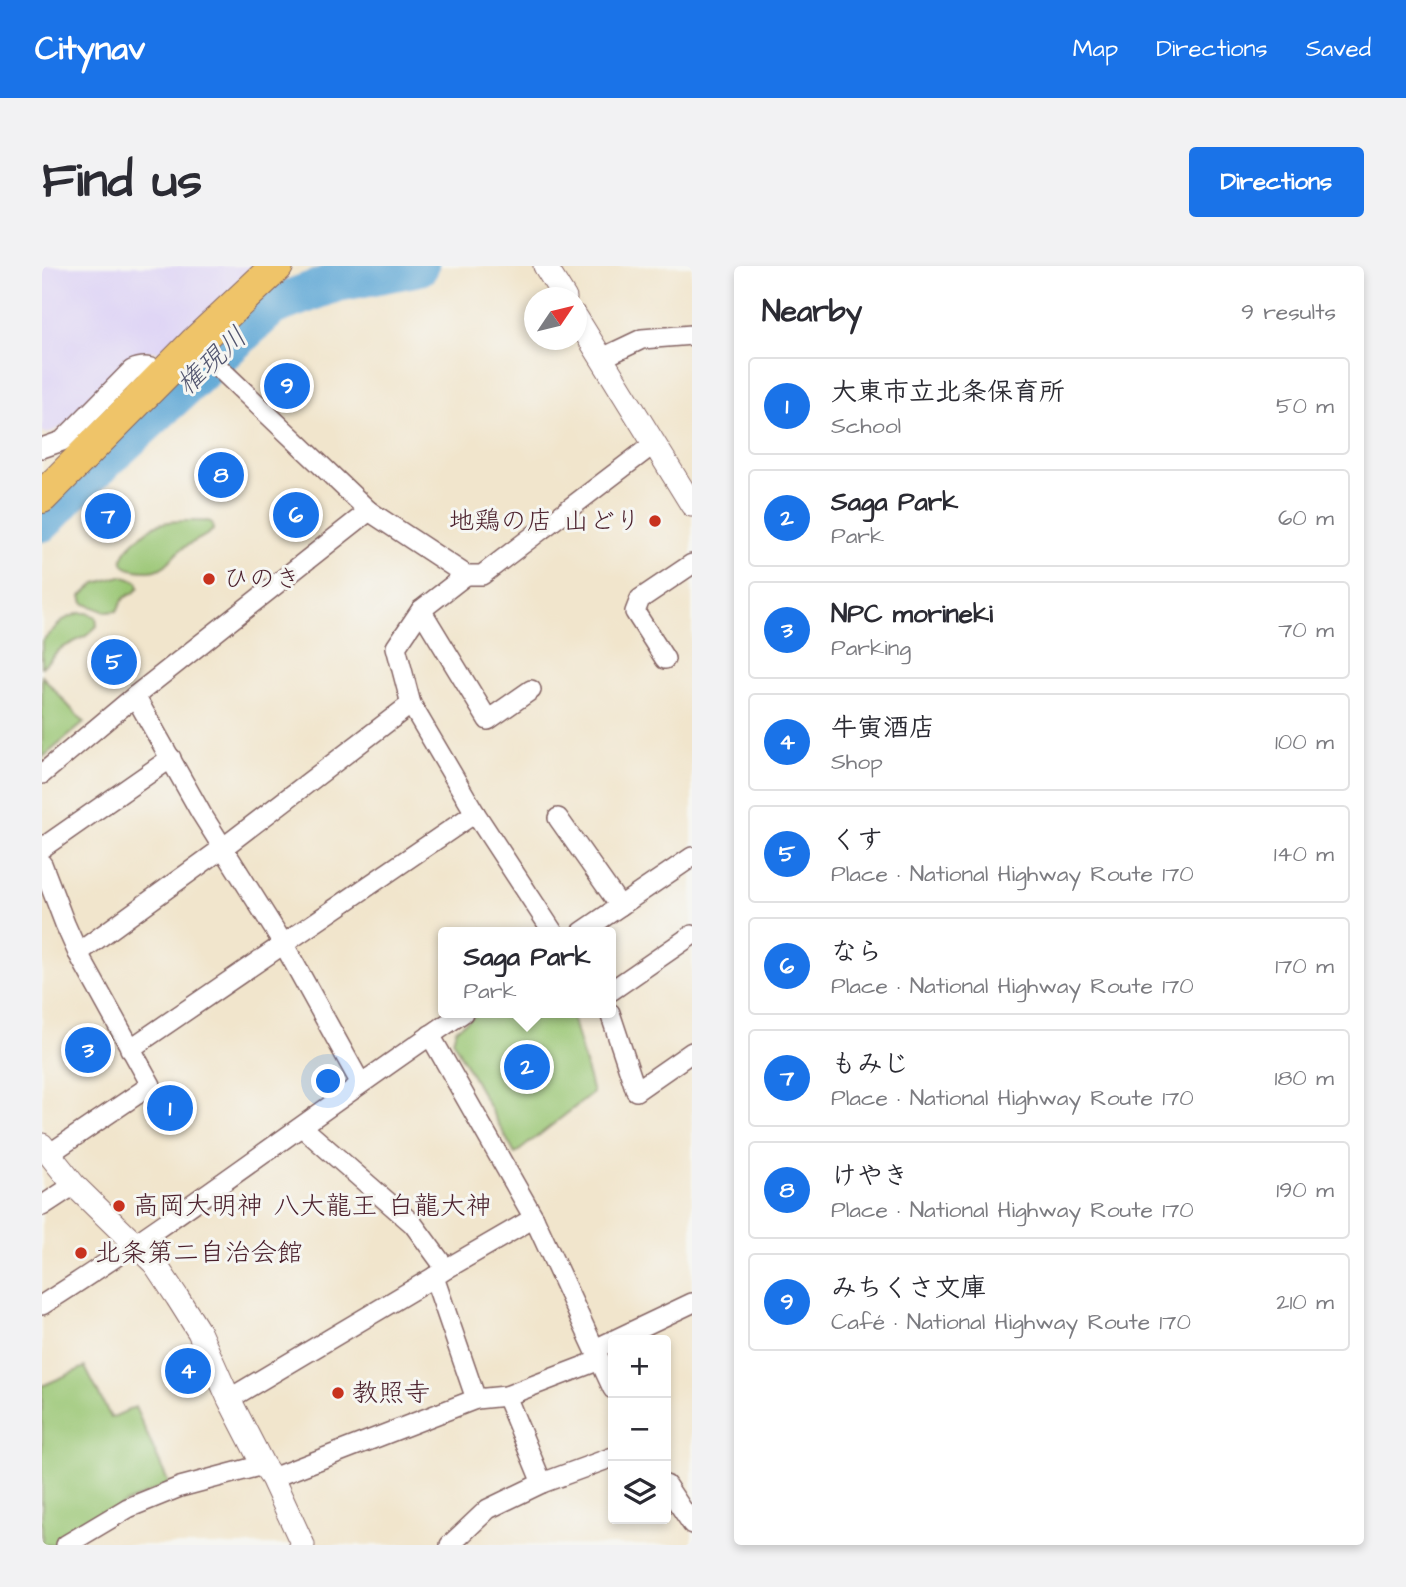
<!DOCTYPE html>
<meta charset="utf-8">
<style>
body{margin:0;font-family:"Architects Daughter","Klee One",sans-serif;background:#f2f2f3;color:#2b2b33}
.controls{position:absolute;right:21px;bottom:21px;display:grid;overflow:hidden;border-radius:7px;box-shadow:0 4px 10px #0003}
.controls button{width:63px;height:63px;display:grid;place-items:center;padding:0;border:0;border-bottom:2px solid #e1e1e2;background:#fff;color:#2b2b33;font:35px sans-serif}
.compass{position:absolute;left:482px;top:21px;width:63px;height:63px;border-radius:50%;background:#fff;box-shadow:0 4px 10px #0003;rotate:55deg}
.you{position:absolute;left:287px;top:816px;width:24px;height:24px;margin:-18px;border:5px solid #fff;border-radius:50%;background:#1a73e8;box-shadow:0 0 0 10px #1a73e833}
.badge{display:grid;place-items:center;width:46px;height:46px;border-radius:50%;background:#1a73e8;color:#fff;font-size:23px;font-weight:700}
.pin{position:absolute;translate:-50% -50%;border:4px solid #fff;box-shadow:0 2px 7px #0006}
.popup{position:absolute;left:396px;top:661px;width:178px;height:91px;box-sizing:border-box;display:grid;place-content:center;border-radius:7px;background:#fff;filter:drop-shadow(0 2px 5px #0005);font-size:23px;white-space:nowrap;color:#7c7c81}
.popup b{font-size:26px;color:#2b2b33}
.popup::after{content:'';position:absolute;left:50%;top:100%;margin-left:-14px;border:14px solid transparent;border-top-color:#fff}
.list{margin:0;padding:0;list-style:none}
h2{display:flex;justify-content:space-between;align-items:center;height:91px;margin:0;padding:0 28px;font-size:30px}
h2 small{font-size:23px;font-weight:400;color:#7c7c81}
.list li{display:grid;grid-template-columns:46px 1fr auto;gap:21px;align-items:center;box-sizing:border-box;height:98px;margin:0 14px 14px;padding:0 14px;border:2px solid #e1e1e2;border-radius:7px}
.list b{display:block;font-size:26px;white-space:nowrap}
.list p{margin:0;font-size:23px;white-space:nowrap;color:#7c7c81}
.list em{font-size:23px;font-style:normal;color:#7c7c81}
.icon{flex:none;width:38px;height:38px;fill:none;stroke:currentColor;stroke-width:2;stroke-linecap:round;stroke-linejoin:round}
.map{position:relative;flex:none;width:650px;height:1279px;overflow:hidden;border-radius:7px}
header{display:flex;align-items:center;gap:42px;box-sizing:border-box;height:98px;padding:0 35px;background:#1a73e8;color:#fff}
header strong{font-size:33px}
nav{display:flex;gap:38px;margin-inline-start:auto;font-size:24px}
.intro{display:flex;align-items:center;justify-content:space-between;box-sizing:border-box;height:168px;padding:0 42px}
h1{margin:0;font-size:49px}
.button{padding:18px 32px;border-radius:7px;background:#1a73e8;color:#fff;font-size:24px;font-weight:700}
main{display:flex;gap:42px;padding:0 42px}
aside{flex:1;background:#fff;border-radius:7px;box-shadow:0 4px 10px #0003}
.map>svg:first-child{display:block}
.built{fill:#dfd5f5}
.green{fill:#9ac673;stroke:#72724f;stroke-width:2}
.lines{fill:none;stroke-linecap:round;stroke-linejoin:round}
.river{stroke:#5ea7d5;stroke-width:40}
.minor-casing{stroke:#846463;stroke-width:22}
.tertiary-casing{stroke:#846463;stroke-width:25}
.trunk-casing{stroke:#846463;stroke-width:34}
.minor{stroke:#fff;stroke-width:19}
.tertiary{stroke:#fff;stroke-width:23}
.trunk{stroke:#efc469;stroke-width:32}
.poi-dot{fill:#c8321e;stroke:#f6f6f2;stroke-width:2.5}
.labels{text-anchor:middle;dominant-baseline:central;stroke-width:6;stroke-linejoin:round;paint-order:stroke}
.poi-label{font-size:26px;fill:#4a1f2b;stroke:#f6f6f2;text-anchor:start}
.water-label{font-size:28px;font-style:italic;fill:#52556f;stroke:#f6f6f2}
</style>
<header>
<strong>Citynav</strong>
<nav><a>Map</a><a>Directions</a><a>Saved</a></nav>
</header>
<div class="intro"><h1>Find us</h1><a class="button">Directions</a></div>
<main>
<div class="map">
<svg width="650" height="1279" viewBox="0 0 650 1279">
<rect width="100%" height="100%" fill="#f6f6f2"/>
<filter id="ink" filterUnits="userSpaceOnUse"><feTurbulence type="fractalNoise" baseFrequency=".0143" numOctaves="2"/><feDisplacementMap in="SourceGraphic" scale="14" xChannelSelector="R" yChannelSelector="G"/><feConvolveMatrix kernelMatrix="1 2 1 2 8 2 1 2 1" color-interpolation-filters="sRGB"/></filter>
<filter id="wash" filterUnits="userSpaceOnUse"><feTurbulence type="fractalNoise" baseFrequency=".00686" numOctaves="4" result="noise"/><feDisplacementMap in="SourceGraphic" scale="28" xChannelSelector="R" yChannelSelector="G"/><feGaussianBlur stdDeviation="1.57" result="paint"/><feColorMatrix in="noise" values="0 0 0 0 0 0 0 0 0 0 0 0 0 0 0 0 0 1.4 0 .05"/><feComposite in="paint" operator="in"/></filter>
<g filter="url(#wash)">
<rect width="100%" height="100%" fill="#f1e5cc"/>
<polygon class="built" points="0,0 219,0 120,86 102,85 28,157 5,168 0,165"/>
<g class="green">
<path d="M166,255l4,2 1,7c-11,10 -26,13 -36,23 -7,7 -11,14 -21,17 -7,2 -14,1 -21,0 -34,-6 11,-41 24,-46 15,-5 33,-2 49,-3z"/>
<polygon points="79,310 95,315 97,321 93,326 82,332 75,345 64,346 41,337 39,330 54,317"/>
<polygon points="37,347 45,347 54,351 55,360 44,370 18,383 0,401 0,375 21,354"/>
<polygon points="0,410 42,457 0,492"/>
<polygon points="436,747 529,747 551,827 473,888 411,775 414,763"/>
<polygon points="43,1101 69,1152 93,1141 127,1218 84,1237 11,1279 0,1279 0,1120"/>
</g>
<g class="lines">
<polyline class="river" points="0,256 35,220 230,40 295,16 377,0"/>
</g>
</g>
<g filter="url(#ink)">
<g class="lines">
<g class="minor-casing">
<g id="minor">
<polyline points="152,78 327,245 424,309 440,309 613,177"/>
<polyline points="560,92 600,73 650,69"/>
<path d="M0,182l20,-7 70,-71c14,-6 21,-2 33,5"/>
<polyline points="424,309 379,344 354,381 369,438 433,547 511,666"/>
<polyline points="379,344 446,454 489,424"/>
<polyline points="623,393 593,346 598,333 650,298"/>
<polyline points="93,430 159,547 241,677 318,816"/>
<polyline points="0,508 93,430 327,245"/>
<polyline points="516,552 578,640"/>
<polyline points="0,582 129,492"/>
<polyline points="0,598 23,658 36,687 109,819 7,888"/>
<polyline points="540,666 650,591"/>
<polyline points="36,687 182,581 369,438"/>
<polyline points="569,725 650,669"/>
<polyline points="568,747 594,825 650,786"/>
<polyline points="388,769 492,952 571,1123"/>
<polyline points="88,783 433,547"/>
<polyline points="260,861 371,958 404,1003 392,1011 434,1133"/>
<polyline points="0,940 32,919"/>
<polyline points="404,1003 492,952"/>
<path d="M0,1039c144,-91 279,-196 421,-292"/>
<polyline points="553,1083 650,1037"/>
<polyline points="464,1130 500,1217"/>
<polyline points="187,1133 392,1011"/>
<polyline points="230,1212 434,1133 464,1130 558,1094"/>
<polyline points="624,1219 650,1258"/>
<polyline points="24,1279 86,1242 138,1221 221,1199"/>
<polyline points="408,1279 446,1243 500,1217 571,1191"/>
</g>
</g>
<g class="tertiary-casing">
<g id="tertiary">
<polyline points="503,0 523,32"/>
<polyline points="534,51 650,239"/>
<polyline points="0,879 32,919 113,998 135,1031 157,1066 187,1133 221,1199 230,1212 261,1279"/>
</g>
</g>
<g class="trunk-casing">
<polyline id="trunk" points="0,231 152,78 235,0"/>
</g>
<use href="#minor" class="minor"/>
<use href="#tertiary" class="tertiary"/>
<use href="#trunk" class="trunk"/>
</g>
</g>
<g class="poi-dot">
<circle cx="613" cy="255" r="7"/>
<circle cx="167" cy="313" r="7"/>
<circle cx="77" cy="940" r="7"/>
<circle cx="39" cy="987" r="7"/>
<circle cx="296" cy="1127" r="7"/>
</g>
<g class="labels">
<g class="poi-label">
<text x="599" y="255" text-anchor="end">地鶏の店 山どり</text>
<text x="181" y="313">ひのき</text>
<text x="91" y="940">高岡大明神 八大龍王 白龍大神</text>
<text x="53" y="987">北条第二自治会館</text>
<text x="310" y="1127">教照寺</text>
</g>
<g class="water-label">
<text transform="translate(170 95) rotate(-43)">権現川</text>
</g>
</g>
</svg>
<div class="controls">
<button>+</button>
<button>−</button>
<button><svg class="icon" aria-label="layers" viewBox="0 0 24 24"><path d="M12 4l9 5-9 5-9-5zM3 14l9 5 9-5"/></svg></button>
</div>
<svg class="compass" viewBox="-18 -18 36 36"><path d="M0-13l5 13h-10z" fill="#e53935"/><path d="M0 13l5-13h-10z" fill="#7c7c81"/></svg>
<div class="you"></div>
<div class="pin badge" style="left:128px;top:842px">1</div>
<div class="pin badge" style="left:485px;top:801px">2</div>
<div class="popup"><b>Saga Park</b>Park</div>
<div class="pin badge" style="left:46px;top:784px">3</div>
<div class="pin badge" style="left:146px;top:1105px">4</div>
<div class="pin badge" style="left:72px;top:396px">5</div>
<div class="pin badge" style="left:254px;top:249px">6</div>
<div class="pin badge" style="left:66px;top:250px">7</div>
<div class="pin badge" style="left:179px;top:209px">8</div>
<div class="pin badge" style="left:245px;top:120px">9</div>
</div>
<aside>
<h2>Nearby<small>9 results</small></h2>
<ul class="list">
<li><span class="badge">1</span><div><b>大東市立北条保育所</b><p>School</p></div><em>50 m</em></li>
<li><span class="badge">2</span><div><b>Saga Park</b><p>Park</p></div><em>60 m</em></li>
<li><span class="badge">3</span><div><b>NPC morineki</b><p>Parking</p></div><em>70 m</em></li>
<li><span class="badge">4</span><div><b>牛寅酒店</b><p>Shop</p></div><em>100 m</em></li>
<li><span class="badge">5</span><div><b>くす</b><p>Place · National Highway Route 170</p></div><em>140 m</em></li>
<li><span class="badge">6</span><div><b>なら</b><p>Place · National Highway Route 170</p></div><em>170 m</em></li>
<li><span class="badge">7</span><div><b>もみじ</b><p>Place · National Highway Route 170</p></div><em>180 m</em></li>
<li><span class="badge">8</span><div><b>けやき</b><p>Place · National Highway Route 170</p></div><em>190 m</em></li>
<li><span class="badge">9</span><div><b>みちくさ文庫</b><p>Café · National Highway Route 170</p></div><em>210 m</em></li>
</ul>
</aside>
</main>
